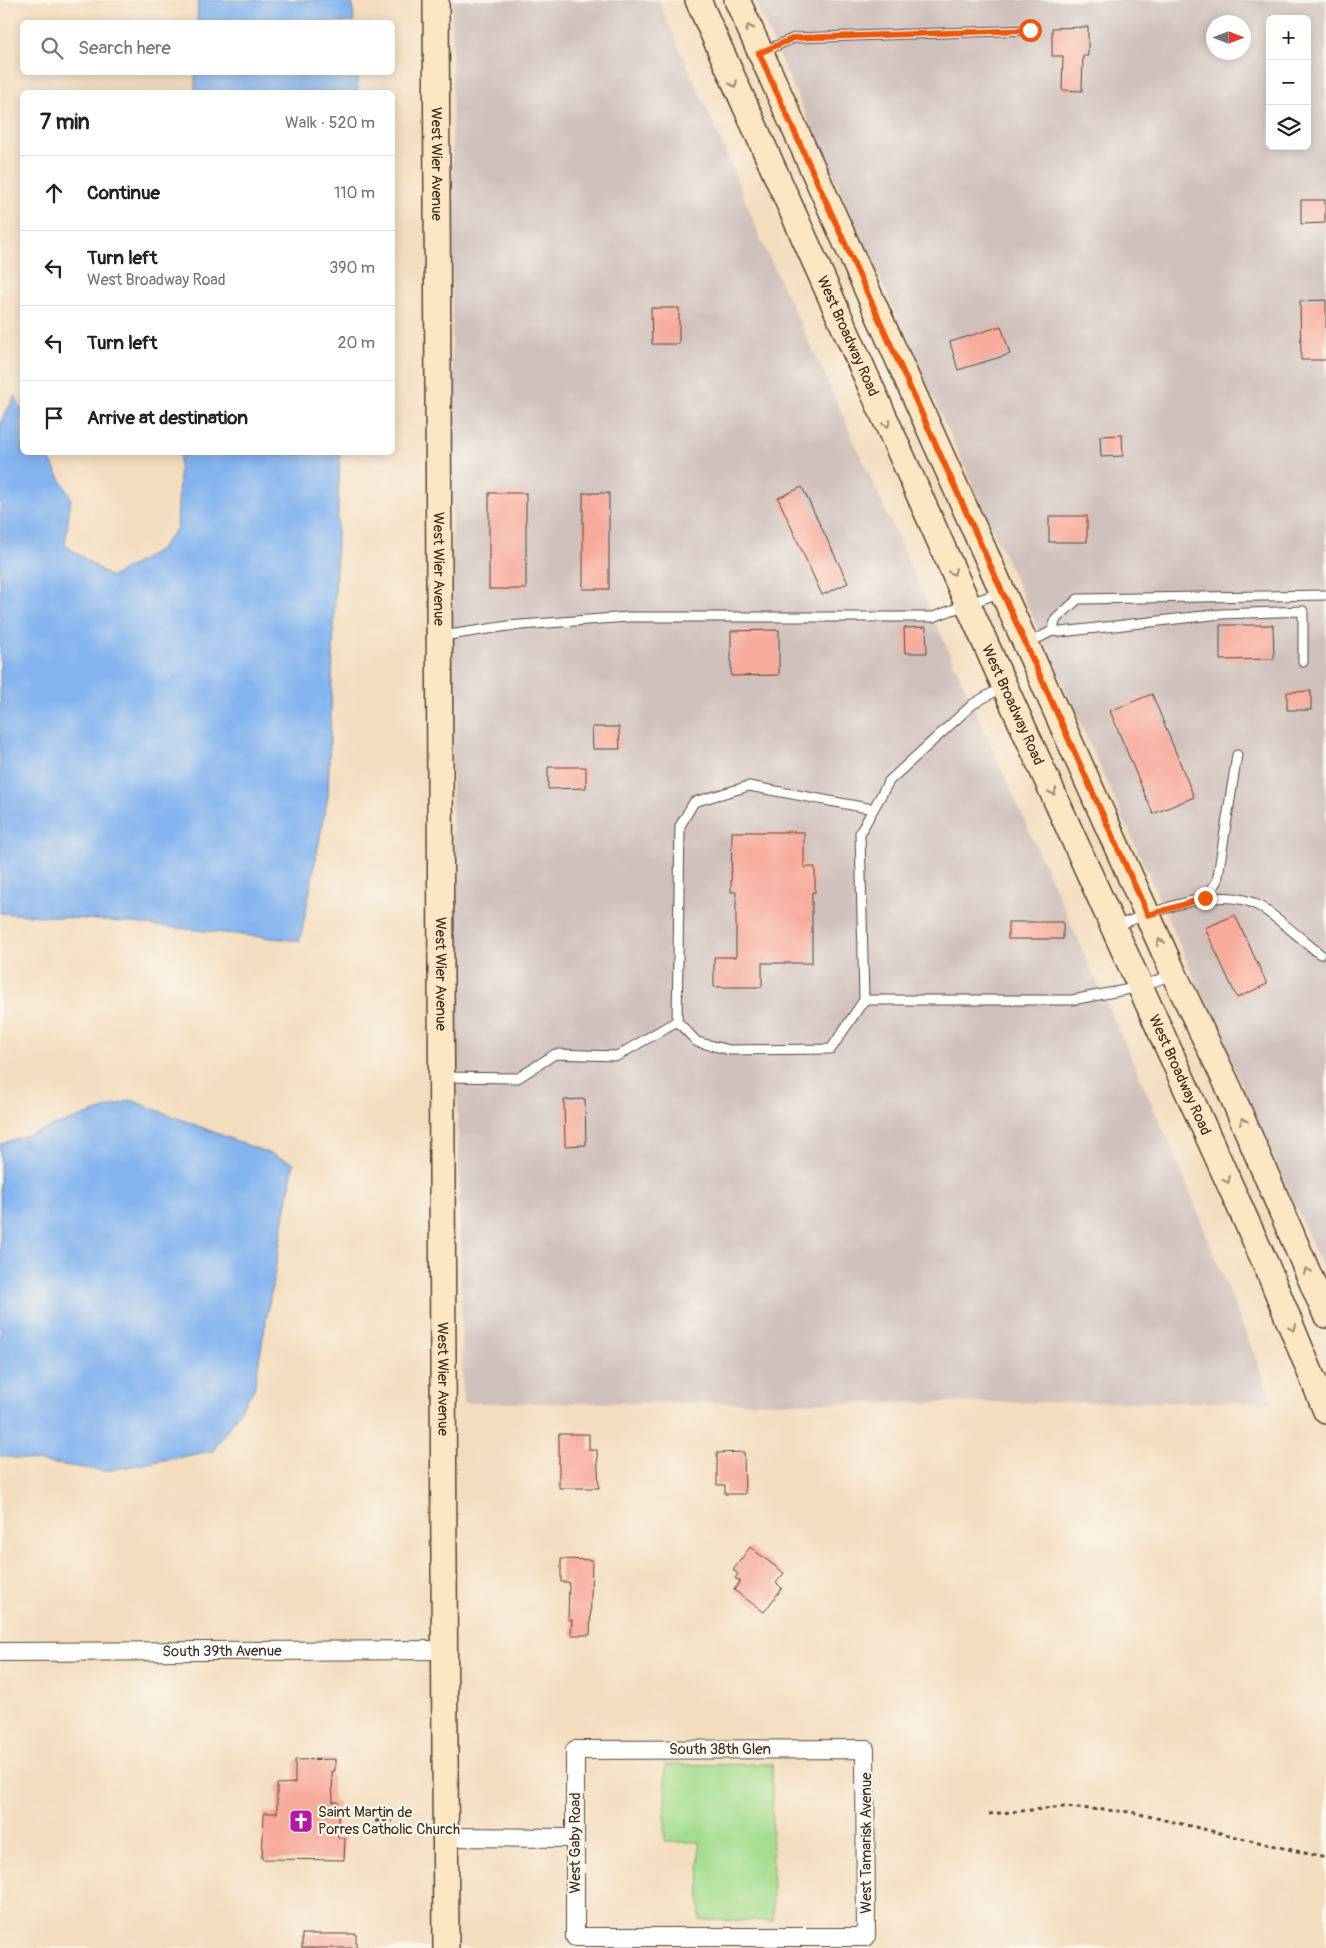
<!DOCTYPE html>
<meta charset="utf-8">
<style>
body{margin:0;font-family:Pangolin,sans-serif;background:#f6f6f6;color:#202124}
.controls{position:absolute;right:15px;top:15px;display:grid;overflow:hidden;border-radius:8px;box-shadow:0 2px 12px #0003}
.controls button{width:45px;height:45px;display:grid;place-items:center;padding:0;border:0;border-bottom:1px solid #e0e0e0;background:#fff;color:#202124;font:25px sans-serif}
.compass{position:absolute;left:1206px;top:15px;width:45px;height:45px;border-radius:50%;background:#fff;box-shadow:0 2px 12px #0003;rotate:90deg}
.stop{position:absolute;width:15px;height:15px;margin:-11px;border:4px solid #ea580c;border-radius:50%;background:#fff}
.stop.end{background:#ea580c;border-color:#fff;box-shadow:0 1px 5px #0008}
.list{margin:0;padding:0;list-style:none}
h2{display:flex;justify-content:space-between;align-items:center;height:65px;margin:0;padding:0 20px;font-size:21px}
h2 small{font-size:16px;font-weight:400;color:#757577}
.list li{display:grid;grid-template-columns:32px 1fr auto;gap:15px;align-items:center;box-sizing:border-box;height:75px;padding:0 20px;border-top:1px solid #e0e0e0}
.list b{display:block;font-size:19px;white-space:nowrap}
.list p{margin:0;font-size:16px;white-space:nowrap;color:#757577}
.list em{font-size:16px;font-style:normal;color:#757577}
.icon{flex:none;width:28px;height:28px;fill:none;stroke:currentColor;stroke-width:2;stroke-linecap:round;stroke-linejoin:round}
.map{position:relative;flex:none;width:1326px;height:1948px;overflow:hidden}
.search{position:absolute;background:#fff;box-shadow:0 2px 12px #0003;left:20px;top:20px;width:375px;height:55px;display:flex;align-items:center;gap:12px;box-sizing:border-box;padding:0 18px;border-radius:8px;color:#757577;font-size:19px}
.panel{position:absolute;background:#fff;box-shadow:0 2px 12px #0003;left:20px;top:90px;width:375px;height:365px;border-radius:8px}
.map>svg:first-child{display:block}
.industrial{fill:#d0c0bc;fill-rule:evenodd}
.green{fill:#a4dd8e;stroke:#708456}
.water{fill:#84b4ef;stroke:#606f86}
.building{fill:#f7ab9c}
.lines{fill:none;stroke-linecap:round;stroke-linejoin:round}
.lane-casing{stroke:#574536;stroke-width:11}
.street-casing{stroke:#574536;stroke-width:20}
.secondary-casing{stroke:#574536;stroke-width:28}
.path{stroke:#574536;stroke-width:3;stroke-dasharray:4 4;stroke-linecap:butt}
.lane{stroke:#fff;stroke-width:9}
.street{stroke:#fff;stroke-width:18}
.secondary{stroke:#fce6c4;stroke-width:25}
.oneway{stroke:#9c8871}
.route{stroke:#ea580c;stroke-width:6}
.labels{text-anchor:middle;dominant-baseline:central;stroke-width:4.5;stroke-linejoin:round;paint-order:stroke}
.street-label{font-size:15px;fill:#3b2a1e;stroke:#fbf7ec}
.poi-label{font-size:15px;fill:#3b2a1e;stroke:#fbf7ec;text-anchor:start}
</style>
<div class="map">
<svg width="1326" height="1948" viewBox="0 0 1326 1948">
<rect width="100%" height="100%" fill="#fbf7ec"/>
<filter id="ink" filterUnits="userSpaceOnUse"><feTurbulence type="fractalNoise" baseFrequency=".02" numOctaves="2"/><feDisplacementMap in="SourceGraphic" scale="10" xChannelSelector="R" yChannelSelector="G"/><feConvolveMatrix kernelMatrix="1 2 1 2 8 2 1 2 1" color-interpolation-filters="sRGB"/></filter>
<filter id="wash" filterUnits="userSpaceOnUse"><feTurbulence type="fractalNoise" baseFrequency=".0096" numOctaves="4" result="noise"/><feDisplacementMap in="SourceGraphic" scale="20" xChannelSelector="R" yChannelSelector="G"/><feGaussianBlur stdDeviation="1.12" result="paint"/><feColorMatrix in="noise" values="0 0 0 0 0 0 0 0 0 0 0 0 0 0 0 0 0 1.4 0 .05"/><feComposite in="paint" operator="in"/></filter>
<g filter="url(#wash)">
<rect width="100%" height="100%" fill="#f4ddbf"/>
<g class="industrial">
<polygon points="452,0 658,0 721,141 762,242 825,376 1176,1158 1273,1402 463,1403 452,797"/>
<path d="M754,0h572v1276l-179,-405zM1270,19h37v127h-37zM1214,22h30v30h-30z"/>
</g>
<polygon class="green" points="772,1764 773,1921 700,1920 699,1842 665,1842 665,1765"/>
<g class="water">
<polygon points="198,0 352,0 354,22 197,22"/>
<polygon points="195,73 358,73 357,92 195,92"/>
<polygon points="15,396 22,410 22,452 46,453 71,498 65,545 111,577 158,551 177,528 180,453 340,453 328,796 300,941 101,920 0,913 0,423"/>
<polygon points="131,1100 294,1163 254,1389 213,1451 105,1471 0,1456 0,1144"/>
</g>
<g id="blocks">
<g class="building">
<polygon points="1088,27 1088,56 1083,56 1082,91 1062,90 1063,56 1052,56 1052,28"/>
<polygon points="1301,200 1325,200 1325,223 1301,224"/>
<polygon points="1326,300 1326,360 1301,360 1300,301"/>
<polygon points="651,308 679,308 679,344 652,344"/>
<polygon points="1001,326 1010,354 958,370 950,342"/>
<polygon points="1122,435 1123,456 1101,457 1100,436"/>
<polygon points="802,487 848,583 822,595 778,498"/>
<rect x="489" y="493" width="37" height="96"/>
<rect x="583" y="493" width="26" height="96"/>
<rect x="1049" y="516" width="38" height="26"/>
<polygon points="1220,625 1273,625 1274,659 1220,660"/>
<polygon points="926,627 927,653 905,653 904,628"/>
<polygon points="779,630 779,675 731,676 731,631"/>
<polygon points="1311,691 1311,710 1287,710 1287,692"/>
<polygon points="1152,694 1194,797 1153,814 1110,711"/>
<polygon points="592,727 619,727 620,749 593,749"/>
<polygon points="548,767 586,767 586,788 548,789"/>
<polygon points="732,832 804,832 804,867 815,867 815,892 812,892 812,963 762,963 762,987 714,987 714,957 736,957 736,892 731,892"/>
<polygon points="1235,915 1267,984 1237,998 1205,928"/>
<rect x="1008" y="922" width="55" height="17"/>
<polygon points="585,1099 586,1145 565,1146 564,1100"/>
<polygon points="559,1434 589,1434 589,1450 597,1450 599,1488 559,1488"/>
<polygon points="744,1452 745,1494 725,1494 725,1485 717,1485 717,1453"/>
<polygon points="750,1547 784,1573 776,1583 782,1588 764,1612 734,1590 740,1581 735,1578 738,1574 733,1570"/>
<polygon points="561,1559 592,1560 590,1635 571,1635 572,1620 568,1620 569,1582 561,1582"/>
<polygon points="335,1759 335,1771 332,1771 333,1802 338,1802 338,1838 345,1838 344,1860 262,1859 264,1813 277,1813 277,1784 295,1783 295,1760"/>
<rect x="302" y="1934" width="54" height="14"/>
</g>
</g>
</g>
<g filter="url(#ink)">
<use href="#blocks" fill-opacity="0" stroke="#574536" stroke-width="1"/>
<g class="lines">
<g class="lane-casing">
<g id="lane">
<polyline points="762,52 794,38 1030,30"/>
<polyline points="1052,631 1061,632 1221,614 1303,611 1303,662"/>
<polyline points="442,636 508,626 628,617 933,617 1001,592"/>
<polyline points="1027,644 1052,631 1056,619 1078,599 1326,595"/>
<polyline points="873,809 749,786 694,802 680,826 677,1021 697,1042 730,1050 831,1049 864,1000 860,833 889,781 973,704 1004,686"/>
<polyline points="1205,897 1217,882 1237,755"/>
<path d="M1115,926c40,-14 105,-43 144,-20 20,12 42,33 61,48"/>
<polyline points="864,1000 1072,1000 1141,987 1173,974"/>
<polyline points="444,1077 518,1078 555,1054 617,1056 677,1021"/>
</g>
</g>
<g class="street-casing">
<g id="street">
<path id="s1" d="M0,1652l444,-2"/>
<polygon points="865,1749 866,1937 575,1937 575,1750"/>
<polyline points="445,1837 575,1838"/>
</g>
</g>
<g class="secondary-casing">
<g id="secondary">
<path id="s2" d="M436,0l10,1948"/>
<path id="s3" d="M698,0l306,685 263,582 59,144"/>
<polyline points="737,0 1174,974 1228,1086 1326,1315"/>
</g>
</g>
<g class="path">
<polyline points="989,1814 1064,1807 1131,1812 1326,1858"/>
<polyline points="375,1821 392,1821"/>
</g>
<use href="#lane" class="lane"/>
<use href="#street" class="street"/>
<use href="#secondary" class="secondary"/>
</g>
<defs><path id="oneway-chevron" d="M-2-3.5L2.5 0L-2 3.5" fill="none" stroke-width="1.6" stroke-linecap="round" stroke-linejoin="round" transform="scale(1.25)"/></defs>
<g class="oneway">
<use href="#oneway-chevron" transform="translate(749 28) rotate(-114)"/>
<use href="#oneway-chevron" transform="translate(734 84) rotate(66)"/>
<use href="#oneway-chevron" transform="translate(887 424) rotate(66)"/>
<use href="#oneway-chevron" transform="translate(953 572) rotate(66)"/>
<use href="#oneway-chevron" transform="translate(1053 792) rotate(66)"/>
<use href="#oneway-chevron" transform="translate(1160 942) rotate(-114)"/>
<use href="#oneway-chevron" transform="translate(1243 1121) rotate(-113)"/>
<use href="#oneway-chevron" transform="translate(1227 1180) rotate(65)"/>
<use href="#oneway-chevron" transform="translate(1307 1271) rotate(-113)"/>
<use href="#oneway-chevron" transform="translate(1293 1328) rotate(67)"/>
</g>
</g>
<g class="lines" filter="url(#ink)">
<polyline class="route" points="1030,30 794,38 759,53 1148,915 1205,898"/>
</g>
<defs>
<g id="church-square" transform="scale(1.25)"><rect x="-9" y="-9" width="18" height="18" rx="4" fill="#b5179e" stroke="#fbf7ec"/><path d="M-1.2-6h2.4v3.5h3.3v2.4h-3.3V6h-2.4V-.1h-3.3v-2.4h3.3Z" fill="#fff"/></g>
</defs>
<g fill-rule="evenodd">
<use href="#church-square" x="301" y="1821"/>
</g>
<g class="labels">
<g class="street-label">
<text stroke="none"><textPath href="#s2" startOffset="164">West Wier Avenue</textPath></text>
<text stroke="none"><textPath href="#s3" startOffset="368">West Broadway Road</textPath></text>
<text stroke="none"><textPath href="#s2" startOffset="569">West Wier Avenue</textPath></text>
<text stroke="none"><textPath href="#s3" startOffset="772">West Broadway Road</textPath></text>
<text stroke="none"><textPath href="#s2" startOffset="974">West Wier Avenue</textPath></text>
<text stroke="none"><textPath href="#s3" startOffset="1178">West Broadway Road</textPath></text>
<text stroke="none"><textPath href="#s2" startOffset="1379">West Wier Avenue</textPath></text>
<text stroke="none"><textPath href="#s1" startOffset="222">South 39th Avenue</textPath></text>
<text x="720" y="1749">South 38th Glen</text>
<text transform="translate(575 1843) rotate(-90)">West Gaby Road</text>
<text transform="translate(866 1843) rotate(-90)">West Tamarisk Avenue</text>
</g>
<g class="poi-label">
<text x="318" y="1812">Saint Martin de<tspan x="318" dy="17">Porres Catholic Church</tspan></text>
</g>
</g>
</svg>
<div class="controls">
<button>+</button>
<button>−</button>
<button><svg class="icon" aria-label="layers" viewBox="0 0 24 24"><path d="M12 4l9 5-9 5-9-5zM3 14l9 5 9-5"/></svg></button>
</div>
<svg class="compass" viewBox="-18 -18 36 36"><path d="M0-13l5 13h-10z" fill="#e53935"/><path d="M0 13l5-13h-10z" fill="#757577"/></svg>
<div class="stop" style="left:1030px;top:30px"></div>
<div class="stop end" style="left:1205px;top:898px"></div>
<div class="search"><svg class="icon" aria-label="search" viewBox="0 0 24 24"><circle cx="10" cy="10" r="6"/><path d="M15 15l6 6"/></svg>Search here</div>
<section class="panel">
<h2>7 min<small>Walk · 520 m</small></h2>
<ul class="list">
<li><svg class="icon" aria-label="ahead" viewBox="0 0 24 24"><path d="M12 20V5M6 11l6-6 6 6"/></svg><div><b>Continue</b></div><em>110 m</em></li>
<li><svg class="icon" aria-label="left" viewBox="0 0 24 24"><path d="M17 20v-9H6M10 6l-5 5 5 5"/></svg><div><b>Turn left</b><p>West Broadway Road</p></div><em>390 m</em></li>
<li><svg class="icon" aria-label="left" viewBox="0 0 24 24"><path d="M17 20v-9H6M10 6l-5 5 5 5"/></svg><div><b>Turn left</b></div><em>20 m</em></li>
<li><svg class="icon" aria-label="arrive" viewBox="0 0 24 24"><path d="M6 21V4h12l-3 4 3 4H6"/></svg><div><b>Arrive at destination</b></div></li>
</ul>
</section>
</div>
